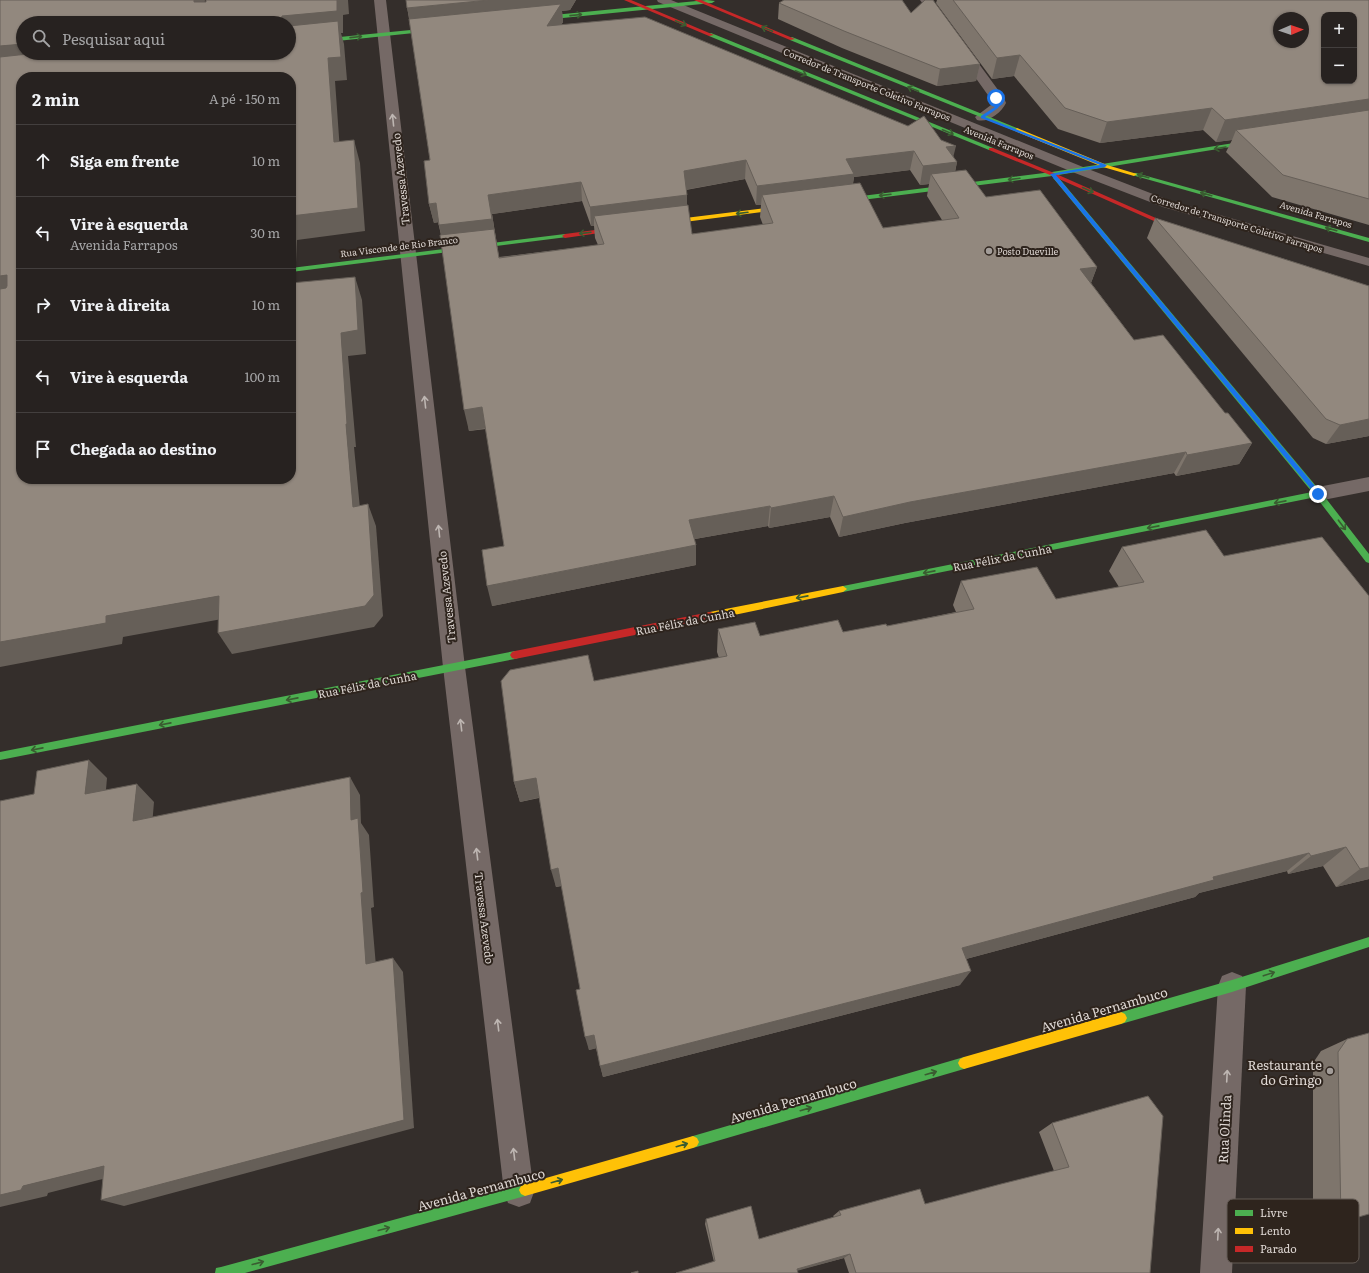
<!DOCTYPE html>
<html lang="pt">
<meta charset="utf-8">
<style>
body{margin:0;font-family:Literata,serif;background:#332f2d;color:#f1f3f6}
.controls{position:absolute;right:12px;top:12px;display:grid;overflow:hidden;border-radius:8px;box-shadow:0 1px 3px #0004}
.controls button{width:36px;height:36px;display:grid;place-items:center;padding:0;border:0;border-bottom:1px solid #433f3e;background:#272220;color:#f1f3f6;font:20px sans-serif}
.compass{position:absolute;left:1273px;top:12px;width:36px;height:36px;border-radius:50%;background:#272220;box-shadow:0 1px 3px #0004;rotate:88deg}
.stop{position:absolute;width:12px;height:12px;margin:-9px;border:3px solid #1a73e8;border-radius:50%;background:#fff}
.stop.end{background:#1a73e8;border-color:#fff;box-shadow:0 1px 4px #0008}
.list{margin:0;padding:0;list-style:none}
h2{display:flex;justify-content:space-between;align-items:center;height:52px;margin:0;padding:0 16px;font-size:17px}
h2 small{font-size:13px;font-weight:400;color:#a4a4a5}
.list li{display:grid;grid-template-columns:26px 1fr auto;gap:12px;align-items:center;box-sizing:border-box;height:72px;padding:0 16px;border-top:1px solid #433f3e}
.list b{display:block;font-size:15px;white-space:nowrap}
.list p{margin:0;font-size:13px;white-space:nowrap;color:#a4a4a5}
.list em{font-size:13px;font-style:normal;color:#a4a4a5}
.icon{flex:none;width:22px;height:22px;fill:none;stroke:currentColor;stroke-width:2;stroke-linecap:round;stroke-linejoin:round}
.map{position:relative;flex:none;width:1369px;height:1273px;overflow:hidden}
.search{position:absolute;background:#272220;box-shadow:0 1px 3px #0004;left:16px;top:16px;width:280px;height:44px;display:flex;align-items:center;gap:10px;box-sizing:border-box;padding:0 14px;border-radius:22px;color:#a4a4a5;font-size:15px}
.panel{position:absolute;background:#272220;box-shadow:0 1px 3px #0004;left:16px;top:72px;width:280px;height:412px;border-radius:16px}
.map>svg:first-child{display:block}
.lines{fill:none;stroke-linecap:round;stroke-linejoin:round}
.lane{fill:#756966;fill-rule:evenodd}
.street{fill:#756966;fill-rule:evenodd}
.fast{fill:#4caf50;fill-rule:evenodd}
.slow{fill:#ffc107;fill-rule:evenodd}
.jam{fill:#c62828;fill-rule:evenodd}
.wall{fill:#7e756c;fill-rule:evenodd}
.shaded-wall{fill:#665f58}
.building{fill:#92887e;stroke:#665f58;fill-rule:evenodd}
.oneway{stroke:#3a5c31}
.oneway2{stroke:#beb6b2}
.route{fill:#1a73e8}
.poi-dot{fill:#a29c98;stroke:#2e241d;stroke-width:1.5}
.labels{text-anchor:middle;dominant-baseline:central;stroke-width:4;stroke-linejoin:round;paint-order:stroke}
.far-street-label{font-size:9px;fill:#ded7d3;stroke:#2e241d}
.far-poi-label{font-size:9px;fill:#ded7d3;stroke:#2e241d;text-anchor:start}
.street-label{font-size:11px;fill:#ded7d3;stroke:#2e241d}
.near-street-label{font-size:13px;fill:#ded7d3;stroke:#2e241d}
.near-poi-label{font-size:13px;fill:#ded7d3;stroke:#2e241d;text-anchor:end}
.key{fill:#2e241d;stroke:#635a54;stroke-width:1}
.key-label{font-size:11px;fill:#ded7d3}
</style>
<div class="map">
<svg width="1369" height="1273" viewBox="0 0 1369 1273">
<rect width="100%" height="100%" fill="#342e2b"/>
<g class="lines">
<polygon class="lane" points="657,0 671,0 1083,167 1171,201 1369,258 1369,266 1163,207 1075,173 658,2"/>
<g class="street">
<polygon points="374,0 386,0 465,667 534,1192 530,1203 519,1207 508,1203 504,1192 443,667"/>
<path d="M920,0h12l72,98 2,5c-5,10 -18,20 -29,17l-2,-3 16,-12 -1,-7z"/>
<polygon points="1369,477 1369,491 1318,501 1311,499 1308,494 1311,489 1318,487"/>
<polygon points="1232,972 1242,976 1246,986 1232,1273 1200,1273 1218,986 1222,976"/>
</g>
<g class="fast">
<polygon points="707,0 715,1 712,3 533,21 530,19 533,17"/>
<polygon points="441,27 443,28 443,30 289,46 289,42"/>
<polygon points="711,33 993,148 994,149 989,150 709,36 709,34"/>
<polygon points="792,37 1019,129 1020,130 1015,131 790,40 790,38"/>
<polygon points="1259,139 1262,141 1261,142 1052,176 838,203 835,201 838,199 1052,172"/>
<polygon points="1132,173 1136,173 1369,238 1369,242 1132,175"/>
<polygon points="1056,176 1058,177 1321,492 1369,554 1369,563 1366,562 1316,497 843,592 840,591 839,589 843,586 1312,492 1054,179 1053,178"/>
<polygon points="565,234 567,235 567,237 291,272 291,268"/>
<polygon points="515,651 518,652 520,655 518,658 515,659 0,760 0,752"/>
<polygon points="1369,937 1369,947 1232,992 1121,1024 1117,1022 1115,1018 1117,1014 1121,1012 1232,980"/>
<polygon points="964,1057 968,1059 970,1063 968,1067 964,1069 693,1148 689,1146 687,1142 689,1138 693,1136"/>
<polygon points="525,1184 529,1186 531,1190 529,1194 525,1196 245,1273 215,1273 216,1268 221,1267"/>
</g>
<g class="slow">
<polygon points="1017,128 1107,165 1137,174 1134,176 1103,167 1015,131 1014,130"/>
<polygon points="790,205 792,206 792,208 661,225 658,223 661,221"/>
<polygon points="843,586 847,589 843,592 710,620 707,619 706,616 707,613 710,612"/>
<polygon points="1121,1012 1125,1014 1127,1018 1125,1022 1121,1024 964,1069 960,1067 958,1063 960,1059 964,1057"/>
<polygon points="693,1136 697,1138 699,1142 697,1146 693,1148 525,1196 521,1194 519,1190 521,1186 525,1184"/>
</g>
<g class="jam">
<polygon points="624,0 631,0 714,35 709,36"/>
<polygon points="694,0 701,0 795,39 790,40"/>
<polygon points="989,148 993,148 1054,173 1158,219 1186,229 1183,231 1154,221 1050,175 989,150"/>
<polygon points="625,226 627,227 627,229 565,238 562,236 565,234"/>
<polygon points="710,612 713,613 714,616 713,619 710,620 515,659 512,658 510,655 512,652 515,651"/>
</g>
</g>
<g class="wall">
<path d="M406,0h170l-6,10 -8,1 1,11 -2,3 392,131 4,6 -2,10 31,25 111,70 -6,16 43,57 91,73 27,30 -13,21 -63,12 -2,-3 -269,50 -66,14 -9,-20 -61,11 -1,-2 -73,13 1,26 -204,41 12,-60 -18,-117 -17,2 -28,-196 -3,-13 -4,1 -5,-19 1,-44 -21,-141zM910,170l10,15 9,-1 -2,12 15,24 -59,8 -30,-44 1,-7zM745,179l11,26h5l-1,12 3,8 -71,9 -5,-29 -1,-15zM582,201l9,25h3l1,12 3,7 -99,12 -7,-43z"/>
<polygon points="937,0 1369,0 1369,225 1272,197 1226,152 1232,140 1216,142 1203,130 1100,143 1058,129 1014,76 992,79 936,3"/>
<polygon points="779,3 911,13 980,64 976,81 937,86 842,48 778,19"/>
<polygon points="1155,218 1369,286 1369,436 1326,444 1313,438 1147,238"/>
<polygon points="1122,547 1224,556 1369,596 1369,879 1336,887 1323,866 1288,874 1287,871 1199,893 1195,897 966,959 960,985 603,1077 596,1048 589,1050 580,989 562,886 556,887 539,798 520,802 514,782 594,681 719,658 717,652 718,629 760,636 843,632 887,626 956,612 953,605 961,581 1056,599 1119,587 1109,571"/>
<polygon points="1347,1039 1341,1222 1313,1227 1313,1063 1321,1051"/>
<polygon points="1052,1123 1150,1273 849,1273 844,1258 798,1270 714,1262 705,1224 706,1219 759,1239 834,1217 833,1216 839,1211 925,1204 1054,1171 1039,1132"/>
</g>
<g class="shaded-wall">
<polygon points="194,0 205,0 202,23 194,2"/>
<polygon points="337,0 348,0 349,14 343,15 343,33 341,33 344,44 347,80 335,81 341,165 289,38 289,23 281,23 282,16"/>
<polygon points="489,0 576,0 570,10 562,11 563,22 549,45 411,26 407,8"/>
<polygon points="23,44 23,53 159,53 0,70 0,46"/>
<polygon points="1020,55 1014,76 992,79 997,58"/>
<polygon points="980,64 976,81 937,86 940,69"/>
<polygon points="1369,99 1369,119 1236,130 1232,140 1216,142 1225,120"/>
<polygon points="1212,108 1203,130 1100,143 1107,122"/>
<polygon points="354,140 360,163 365,231 297,240 296,263 292,264 296,276 296,307 291,295 291,216"/>
<polygon points="956,146 952,162 957,162 953,181 931,174 929,184 920,185 923,166 946,147"/>
<polygon points="914,151 910,170 854,177 851,193 762,195 761,205 756,205 757,186 846,159"/>
<polygon points="746,160 745,179 684,190 684,171"/>
<polygon points="581,182 582,201 492,214 502,279 443,244 439,225 488,195"/>
<polygon points="687,195 687,214 594,216 594,226 591,226 590,207"/>
<polygon points="436,203 440,222 434,223 429,204"/>
<polygon points="1097,267 1089,288 1080,269"/>
<polygon points="7,275 21,297 0,302 0,276"/>
<polygon points="355,277 362,300 366,354 348,356 356,447 354,447 362,529 353,507 346,424 341,333"/>
<polygon points="482,407 487,428 469,431 464,410"/>
<polygon points="1369,419 1369,436 1326,444 1340,425"/>
<polygon points="1252,443 1239,464 1176,476 1187,455"/>
<polygon points="1186,452 1174,473 905,523 839,537 843,517 910,502"/>
<polygon points="834,496 830,517 769,528 771,508"/>
<polygon points="368,504 376,526 383,616 374,627 232,654 218,633"/>
<polygon points="770,506 768,526 689,540 689,520"/>
<polygon points="696,545 696,565 492,606 487,586"/>
<polygon points="219,596 233,617 123,637 122,644 0,667 0,642 106,616"/>
<polygon points="89,760 107,778 104,812 85,794"/>
<polygon points="350,777 360,795 361,823 369,835 374,907 371,908 377,978 366,964 351,820"/>
<polygon points="536,778 541,797 520,802 514,782"/>
<polygon points="137,784 154,802 151,838 133,821"/>
<polygon points="1346,847 1323,866 1288,874 1311,856"/>
<polygon points="1309,853 1287,871 1199,893 1195,897 951,963 962,948 1213,877"/>
<polygon points="1369,867 1369,879 1336,887 1360,869"/>
<polygon points="558,868 563,885 556,887 551,870"/>
<polygon points="393,958 403,972 414,1128 124,1206 101,1200"/>
<polygon points="971,971 960,985 603,1077 600,1066"/>
<polygon points="594,1035 598,1048 589,1050 585,1037"/>
<polygon points="104,1166 126,1173 48,1193 47,1196 0,1207 0,1195 23,1186"/>
<polygon points="850,1254 844,1258 793,1272 797,1269"/>
</g>
<g class="building">
<polygon points="0,0 194,0 194,2 206,2 206,0 337,0 337,11 282,16 281,23 23,23 23,44 0,46"/>
<polygon points="406,0 489,0 407,8"/>
<polygon points="784,0 902,0 911,13 925,0 933,0 980,64 940,69 844,31 779,3"/>
<path d="M953,0h416v99l-144,21 -13,-12 -105,14 -42,-14 -45,-53 -23,3zM1324,15h30v66h-30zM1279,18h24v24h-24z"/>
<polygon points="561,4 547,26 645,17 908,126 924,116 941,140 956,146 946,147 957,162 923,166 914,151 846,159 854,174 757,186 746,160 684,171 687,195 590,207 581,182 488,195 492,219 439,225 436,203 429,204 424,161 430,160 409,19"/>
<polygon points="338,21 341,57 328,58 334,142 354,140 358,208 291,216 291,77 21,77 21,479 291,479 291,283 355,277 358,330 341,333 347,424 346,424 353,507 368,504 374,595 365,606 218,633 219,596 106,616 106,623 0,642 0,289 6,288 7,286 7,275 0,276 0,57 37,53 289,53 289,26"/>
<polygon points="1369,110 1369,199 1283,175 1236,130"/>
<polygon points="966,170 986,197 1040,190 1097,267 1080,269 1134,340 1163,335 1225,413 1228,413 1252,443 1187,455 1186,452 910,502 843,517 834,496 771,508 770,506 689,520 696,545 487,586 482,550 504,546 482,407 464,410 440,235 494,229 499,258 604,244 594,216 688,205 692,234 773,223 762,195 860,183 883,228 959,218 931,174"/>
<polygon points="1155,218 1369,286 1369,419 1340,425 1326,419"/>
<polygon points="1206,530 1224,556 1322,537 1369,596 1369,867 1360,869 1346,847 1311,856 1309,853 1213,877 1214,880 962,948 971,971 600,1066 594,1035 585,1037 576,990 580,989 558,868 551,870 536,778 514,782 501,681 510,670 588,655 594,681 727,656 718,629 755,622 760,636 838,620 843,632 886,624 887,626 974,609 961,581 1037,567 1056,599 1144,582 1122,547"/>
<polygon points="89,760 85,794 137,784 133,821 350,777 351,820 358,818 363,892 361,893 366,964 393,958 404,1120 101,1200 104,1166 23,1186 21,1190 0,1195 0,801 34,794 37,771"/>
<polygon points="1369,1033 1369,1214 1341,1222 1338,1052 1347,1039"/>
<polygon points="1148,1096 1163,1116 1150,1273 856,1273 850,1254 797,1269 798,1273 676,1273 715,1261 706,1219 751,1206 759,1239 841,1215 839,1211 920,1189 925,1204 1001,1184 1069,1167 1052,1123"/>
<polygon points="638,1271 638,1273 631,1273"/>
</g>
<defs><path id="oneway-shaft" d="M-6 0H5M1.5-3L5.5 0L1.5 3" fill="none" stroke-width="1.6" stroke-linecap="round" stroke-linejoin="round"/></defs>
<g class="oneway">
<use href="#oneway-shaft" transform="translate(576 15) rotate(-6)"/>
<use href="#oneway-shaft" transform="translate(681 23) rotate(23)"/>
<use href="#oneway-shaft" transform="translate(767 29) rotate(-158)"/>
<use href="#oneway-shaft" transform="translate(356 37) rotate(-6)"/>
<use href="#oneway-shaft" transform="translate(801 73) rotate(22)"/>
<use href="#oneway-shaft" transform="translate(913 89) rotate(-158)"/>
<use href="#oneway-shaft" transform="translate(948 132) rotate(22)"/>
<use href="#oneway-shaft" transform="translate(1220 148) rotate(171)"/>
<use href="#oneway-shaft" transform="translate(1143 176) rotate(-164)"/>
<use href="#oneway-shaft" transform="translate(1014 179) rotate(173)"/>
<use href="#oneway-shaft" transform="translate(1088 190) rotate(24)"/>
<use href="#oneway-shaft" transform="translate(1206 194) rotate(-164)"/>
<use href="#oneway-shaft" transform="translate(885 195) rotate(173)"/>
<use href="#oneway-shaft" transform="translate(742 213) rotate(173)"/>
<use href="#oneway-shaft" transform="translate(1331 229) rotate(-164)"/>
<use href="#oneway-shaft" transform="translate(585 233) rotate(173)"/>
<use href="#oneway-shaft" transform="translate(1280 502) rotate(169)"/>
<use href="#oneway-shaft" transform="translate(1342 525) rotate(53)"/>
<use href="#oneway-shaft" transform="translate(1153 527) rotate(169)"/>
<use href="#oneway-shaft" transform="translate(929 572) rotate(169)"/>
<use href="#oneway-shaft" transform="translate(802 597) rotate(169)"/>
<use href="#oneway-shaft" transform="translate(292 699) rotate(169)"/>
<use href="#oneway-shaft" transform="translate(165 724) rotate(169)"/>
<use href="#oneway-shaft" transform="translate(37 749) rotate(169)"/>
<use href="#oneway-shaft" transform="translate(1269 974) rotate(-18)"/>
<use href="#oneway-shaft" transform="translate(931 1073) rotate(-16)"/>
<use href="#oneway-shaft" transform="translate(806 1109) rotate(-16)"/>
<use href="#oneway-shaft" transform="translate(682 1145) rotate(-16)"/>
<use href="#oneway-shaft" transform="translate(557 1181) rotate(-16)"/>
<use href="#oneway-shaft" transform="translate(384 1229) rotate(-15)"/>
<use href="#oneway-shaft" transform="translate(258 1263) rotate(-15)"/>
</g>
<g class="oneway2">
<use href="#oneway-shaft" transform="translate(393 120) rotate(-96)"/>
<use href="#oneway-shaft" transform="translate(425 402) rotate(-96)"/>
<use href="#oneway-shaft" transform="translate(439 531) rotate(-96)"/>
<use href="#oneway-shaft" transform="translate(461 725) rotate(-97)"/>
<use href="#oneway-shaft" transform="translate(477 854) rotate(-97)"/>
<use href="#oneway-shaft" transform="translate(498 1025) rotate(-97)"/>
<use href="#oneway-shaft" transform="translate(1227 1076) rotate(-87)"/>
<use href="#oneway-shaft" transform="translate(514 1154) rotate(-97)"/>
<use href="#oneway-shaft" transform="translate(1218 1234) rotate(-87)"/>
</g>
<polygon class="route" points="996,96 1001,103 998,108 985,117 1107,165 1105,167 1056,175 1320,492 1320,495 1316,495 1050,174 1100,165 981,118 981,116 995,107 997,103 994,98"/>
<g class="poi-dot">
<circle cx="989" cy="251" r="4"/>
<circle cx="1330" cy="1071" r="4"/>
</g>
<g class="labels">
<g class="far-street-label">
<text transform="translate(867 84) rotate(22)">Corredor de Transporte Coletivo Farrapos</text>
<text transform="translate(999 142) rotate(22)">Avenida Farrapos</text>
<text transform="translate(1316 214) rotate(16)">Avenida Farrapos</text>
<text transform="translate(1237 223) rotate(17)">Corredor de Transporte Coletivo Farrapos</text>
<text transform="translate(399 246) rotate(-7)">Rua Visconde de Rio Branco</text>
</g>
<g class="far-poi-label">
<text x="997" y="251">Posto Dueville</text>
</g>
<g class="street-label">
<text transform="translate(400 179) rotate(-96)">Travessa Azevedo</text>
<text transform="translate(1002 557) rotate(-11)">Rua Félix da Cunha</text>
<text transform="translate(446 597) rotate(-96)">Travessa Azevedo</text>
<text transform="translate(685 621) rotate(-11)">Rua Félix da Cunha</text>
<text transform="translate(367 684) rotate(-11)">Rua Félix da Cunha</text>
<text transform="translate(485 918) rotate(83)">Travessa Azevedo</text>
</g>
<g class="near-street-label">
<text transform="translate(1104 1009) rotate(-16)">Avenida Pernambuco</text>
<text transform="translate(793 1100) rotate(-16)">Avenida Pernambuco</text>
<text transform="translate(1224 1129) rotate(-87)">Rua Olinda</text>
<text transform="translate(481 1189) rotate(-15)">Avenida Pernambuco</text>
</g>
<g class="near-poi-label">
<text x="1322" y="1064">Restaurante<tspan x="1322" dy="15">do Gringo</tspan></text>
</g>
</g>
<rect x="1227" y="1199" width="132" height="64" rx="6" class="key"/>
<rect x="1235" y="1210" width="18" height="6" fill="#4caf50"/>
<rect x="1235" y="1228" width="18" height="6" fill="#ffc107"/>
<rect x="1235" y="1246" width="18" height="6" fill="#c62828"/>
<g class="key-label">
<text x="1260" y="1217">Livre</text>
<text x="1260" y="1235">Lento</text>
<text x="1260" y="1253">Parado</text>
</g>
</svg>
<div class="controls">
<button>+</button>
<button>−</button>
</div>
<svg class="compass" viewBox="-18 -18 36 36"><path d="M0-13l5 13h-10z" fill="#e53935"/><path d="M0 13l5-13h-10z" fill="#a4a4a5"/></svg>
<div class="stop" style="left:996px;top:98px"></div>
<div class="stop end" style="left:1318px;top:494px"></div>
<div class="search"><svg class="icon" aria-label="search" viewBox="0 0 24 24"><circle cx="10" cy="10" r="6"/><path d="M15 15l6 6"/></svg>Pesquisar aqui</div>
<section class="panel">
<h2>2 min<small>A pé · 150 m</small></h2>
<ul class="list">
<li><svg class="icon" aria-label="ahead" viewBox="0 0 24 24"><path d="M12 20V5M6 11l6-6 6 6"/></svg><div><b>Siga em frente</b></div><em>10 m</em></li>
<li><svg class="icon" aria-label="left" viewBox="0 0 24 24"><path d="M17 20v-9H6M10 6l-5 5 5 5"/></svg><div><b>Vire à esquerda</b><p>Avenida Farrapos</p></div><em>30 m</em></li>
<li><svg class="icon" aria-label="right" viewBox="0 0 24 24"><path d="M7 20v-9h11M14 6l5 5-5 5"/></svg><div><b>Vire à direita</b></div><em>10 m</em></li>
<li><svg class="icon" aria-label="left" viewBox="0 0 24 24"><path d="M17 20v-9H6M10 6l-5 5 5 5"/></svg><div><b>Vire à esquerda</b></div><em>100 m</em></li>
<li><svg class="icon" aria-label="arrive" viewBox="0 0 24 24"><path d="M6 21V4h12l-3 4 3 4H6"/></svg><div><b>Chegada ao destino</b></div></li>
</ul>
</section>
</div>
